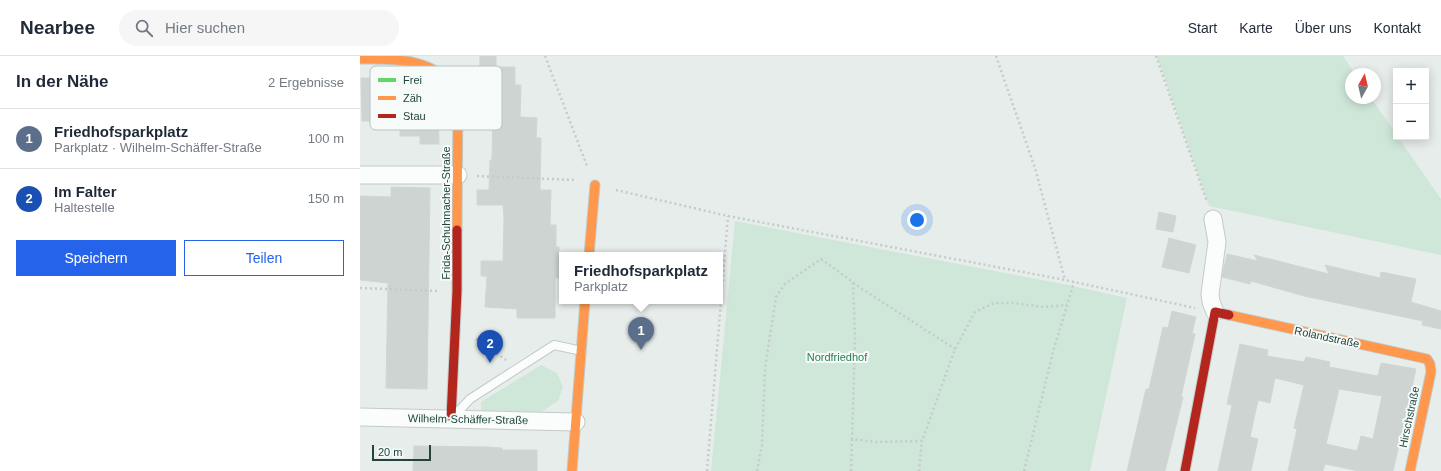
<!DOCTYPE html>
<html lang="de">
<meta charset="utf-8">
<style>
body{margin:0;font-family:Helvetica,sans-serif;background:#f6f6f7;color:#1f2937}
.controls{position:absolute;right:12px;top:12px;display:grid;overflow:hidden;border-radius:0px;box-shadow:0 2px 10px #0003}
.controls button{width:36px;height:36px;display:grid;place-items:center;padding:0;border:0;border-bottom:1px solid #e0e1e3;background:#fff;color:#1f2937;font:20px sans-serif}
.compass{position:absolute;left:985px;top:12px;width:36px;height:36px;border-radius:50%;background:#fff;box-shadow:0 2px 10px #0003;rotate:8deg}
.scale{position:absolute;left:12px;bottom:10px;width:59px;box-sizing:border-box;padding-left:4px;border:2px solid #21443d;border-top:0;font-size:11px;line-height:14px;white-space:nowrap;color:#21443d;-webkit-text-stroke:3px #f6fbf9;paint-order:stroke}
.you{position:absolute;left:557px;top:164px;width:14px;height:14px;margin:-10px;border:3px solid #fff;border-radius:50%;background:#1a73e8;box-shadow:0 0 0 6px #1a73e833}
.badge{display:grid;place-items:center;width:26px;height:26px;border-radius:50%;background:#2563eb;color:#fff;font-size:13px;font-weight:700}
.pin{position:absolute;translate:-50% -33px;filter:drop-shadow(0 1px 2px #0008)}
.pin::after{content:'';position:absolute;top:21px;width:14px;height:12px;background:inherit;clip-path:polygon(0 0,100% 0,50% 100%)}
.popup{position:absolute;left:199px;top:196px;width:164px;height:52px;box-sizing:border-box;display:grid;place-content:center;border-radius:0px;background:#fff;filter:drop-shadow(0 1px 3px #0005);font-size:13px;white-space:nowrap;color:#747a83}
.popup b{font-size:15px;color:#1f2937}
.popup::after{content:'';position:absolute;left:50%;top:100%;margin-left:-8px;border:8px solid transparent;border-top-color:#fff}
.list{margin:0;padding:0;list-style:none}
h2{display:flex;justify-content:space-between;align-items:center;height:52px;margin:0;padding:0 16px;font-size:17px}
h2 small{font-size:13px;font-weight:400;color:#747a83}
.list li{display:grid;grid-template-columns:26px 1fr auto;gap:12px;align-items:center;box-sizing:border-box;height:60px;padding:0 16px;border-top:1px solid #e0e1e3}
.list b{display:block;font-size:15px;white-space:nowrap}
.list p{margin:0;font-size:13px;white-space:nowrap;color:#747a83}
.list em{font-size:13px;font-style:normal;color:#747a83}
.actions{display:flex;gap:8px;padding:12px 16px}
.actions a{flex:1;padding:9px 0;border:1px solid #2563eb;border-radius:0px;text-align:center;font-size:14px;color:#2563eb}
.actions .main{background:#2563eb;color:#fff}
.icon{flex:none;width:22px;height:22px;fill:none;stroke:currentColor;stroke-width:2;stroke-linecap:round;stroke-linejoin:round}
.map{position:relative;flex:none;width:1081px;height:415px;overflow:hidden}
header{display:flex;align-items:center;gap:24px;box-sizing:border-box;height:56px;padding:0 20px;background:#fff;border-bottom:1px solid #e0e1e3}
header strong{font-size:19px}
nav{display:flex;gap:22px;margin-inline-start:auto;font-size:14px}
.search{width:280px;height:36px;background:#f6f6f7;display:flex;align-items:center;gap:10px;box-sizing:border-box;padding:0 14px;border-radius:22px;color:#747a83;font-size:15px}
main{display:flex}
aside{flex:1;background:#fff}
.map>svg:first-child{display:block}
.green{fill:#cfe7d9}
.building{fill:#ced4d2;stroke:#cfd6d4;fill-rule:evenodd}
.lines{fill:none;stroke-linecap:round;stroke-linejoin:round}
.lane-casing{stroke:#c4cac8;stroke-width:10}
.street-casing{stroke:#c4cac8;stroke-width:19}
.slow-casing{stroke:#c2cbc8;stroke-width:11}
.jam-casing{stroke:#c2cbc8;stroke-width:11}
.path{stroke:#c2ccca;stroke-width:2.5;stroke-dasharray:2 3;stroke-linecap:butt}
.lane{stroke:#fbfcfc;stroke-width:8}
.street{stroke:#fbfcfc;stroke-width:17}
.slow{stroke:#ff974d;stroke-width:9}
.jam{stroke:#b3261e;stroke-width:9}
.labels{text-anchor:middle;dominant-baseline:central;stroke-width:4;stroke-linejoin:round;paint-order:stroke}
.street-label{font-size:11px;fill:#21443d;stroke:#f6fbf9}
.park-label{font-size:11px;fill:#277f51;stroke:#f6fbf9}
.key{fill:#f6fbf9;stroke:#b6c4c1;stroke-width:1}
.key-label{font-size:11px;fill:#21443d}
</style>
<header>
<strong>Nearbee</strong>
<div class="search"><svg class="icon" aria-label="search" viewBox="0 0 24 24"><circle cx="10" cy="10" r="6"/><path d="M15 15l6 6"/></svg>Hier suchen</div>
<nav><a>Start</a><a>Karte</a><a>Über uns</a><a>Kontakt</a></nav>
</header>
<main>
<aside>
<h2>In der Nähe<small>2 Ergebnisse</small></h2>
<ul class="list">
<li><span class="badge" style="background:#5c6f8a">1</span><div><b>Friedhofsparkplatz</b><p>Parkplatz · Wilhelm-Schäffer-Straße</p></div><em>100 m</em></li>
<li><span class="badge" style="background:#1a4fb4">2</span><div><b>Im Falter</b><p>Haltestelle</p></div><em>150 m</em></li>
</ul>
<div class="actions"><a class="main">Speichern</a><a>Teilen</a></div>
</aside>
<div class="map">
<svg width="1081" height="415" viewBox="0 0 1081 415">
<rect width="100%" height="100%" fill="#e7edeb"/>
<g class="green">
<polygon points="797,0 983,0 995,18 991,18 991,42 1011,42 1036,78 1036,81 1038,81 1081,143 1081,199 849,150"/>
<polygon points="375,165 713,230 767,242 730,415 351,415"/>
<polygon points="181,309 197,317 203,331 198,345 181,356 121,355 121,346"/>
</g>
<g class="building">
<polygon points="120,0 136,0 136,11 155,11 155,29 161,29 160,61 177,62 176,82 181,82 180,134 191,134 190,169 196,169 196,191 199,191 199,222 195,222 195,262 157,262 157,253 125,251 127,220 121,220 121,205 143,205 144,161 143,149 117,149 117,134 129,134 130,104 132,104 133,55 119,55"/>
<polygon points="1,22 20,22 20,29 40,29 40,36 59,36 59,44 78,44 79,88 60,88 60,80 40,80 40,72 21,73 21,65 2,65"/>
<polygon points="31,131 70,132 67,333 26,332 28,227 0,224 0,140 31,141"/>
<polygon points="799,156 816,160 813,176 796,173"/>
<polygon points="809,182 836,189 829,217 802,211"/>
<polygon points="867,198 898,205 894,199 969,218 965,209 1020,222 1021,216 1056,223 1051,246 1081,255 1081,273 1062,269 1063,265 944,240 891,225 890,228 862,221"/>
<polygon points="812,255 836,261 832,277 835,278 821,341 823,341 805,415 767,415 786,333 789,333 803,271 808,272"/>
<path d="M880,288l28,6 -1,6 37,6 2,-5 24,5 -1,5 49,9 3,-13 35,6 -23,102h-34l-34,-7 -2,7h-35l9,-42 -3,-1 10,-43 -29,-7 -5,25 -12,-3 -8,37 8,2 -7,32h-33l14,-66 -5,-1zM979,333l43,7 -9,43 -12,-3 -4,15 -31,-7z"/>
<polygon points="54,390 128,391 142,392 142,394 177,394 177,415 53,415"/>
</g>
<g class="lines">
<g class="lane-casing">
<polyline id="lane" points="96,358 110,343 194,289 222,295"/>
</g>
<g class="street-casing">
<g id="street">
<polyline points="0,119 98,119"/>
<polyline points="853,163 857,186 850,238 851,246 855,256"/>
<polyline points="0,361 216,366"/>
</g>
</g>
<g class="slow-casing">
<g id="slow">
<path d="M0,3c31,0 70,-2 91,26 3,4 5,10 7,14l-1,131"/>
<polyline points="229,199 235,129"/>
<polyline points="869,259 1067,303 1070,308 1071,316 1050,415"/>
<polyline points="212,415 225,245"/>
</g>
</g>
<g class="jam-casing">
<g id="jam">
<polyline points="91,362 97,235 97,174"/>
<polyline points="825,415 855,256 869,259"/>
</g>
</g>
<g class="path">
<polyline points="185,0 227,110"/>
<polyline points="636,0 675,112 705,224"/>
<polyline points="796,0 847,146"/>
<polyline points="117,120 216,124"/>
<polyline points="256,134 368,160 705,224 835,252"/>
<polyline points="493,227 595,293"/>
<polyline points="0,232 77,235"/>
<polyline points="116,283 146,304"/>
<polyline points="347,415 368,160"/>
<polyline points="397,415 402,389 405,312 416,241 425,228 461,203 493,226 495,284 492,383 516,386 562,385 595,293 615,256 634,247 654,247 684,251 707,249"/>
<polyline points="491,415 492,383"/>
<polyline points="560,415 559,414 562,385"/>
<polyline points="664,415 693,296 714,226"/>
</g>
<use href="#lane" class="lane"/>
<use href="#street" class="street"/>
<use href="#slow" class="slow"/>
<use href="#jam" class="jam"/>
</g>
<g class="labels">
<g class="street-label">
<text transform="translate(86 157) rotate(-90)">Frida-Schuhmacher-Straße</text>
<text transform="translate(967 281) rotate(12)">Rolandstraße</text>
<text transform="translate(1049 361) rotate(-78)">Hirschstraße</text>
<text transform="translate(108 363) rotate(1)">Wilhelm-Schäffer-Straße</text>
</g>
<g class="park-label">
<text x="477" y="301">Nordfriedhof</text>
</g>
</g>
<rect x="10" y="10" width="132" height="64" rx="6" class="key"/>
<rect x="18" y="22" width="18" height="4" fill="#63d668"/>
<rect x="18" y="40" width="18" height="4" fill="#ff974d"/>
<rect x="18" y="58" width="18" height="4" fill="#b3261e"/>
<g class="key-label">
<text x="43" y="28">Frei</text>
<text x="43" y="46">Zäh</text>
<text x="43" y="64">Stau</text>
</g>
</svg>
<div class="controls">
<button>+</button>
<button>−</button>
</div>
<svg class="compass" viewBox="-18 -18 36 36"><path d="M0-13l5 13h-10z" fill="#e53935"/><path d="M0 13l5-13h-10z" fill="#747a83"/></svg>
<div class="scale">20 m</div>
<div class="you"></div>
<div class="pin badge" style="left:281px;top:294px;background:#5c6f8a">1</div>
<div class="popup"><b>Friedhofsparkplatz</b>Parkplatz</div>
<div class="pin badge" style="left:130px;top:307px;background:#1a4fb4">2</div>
</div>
</main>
